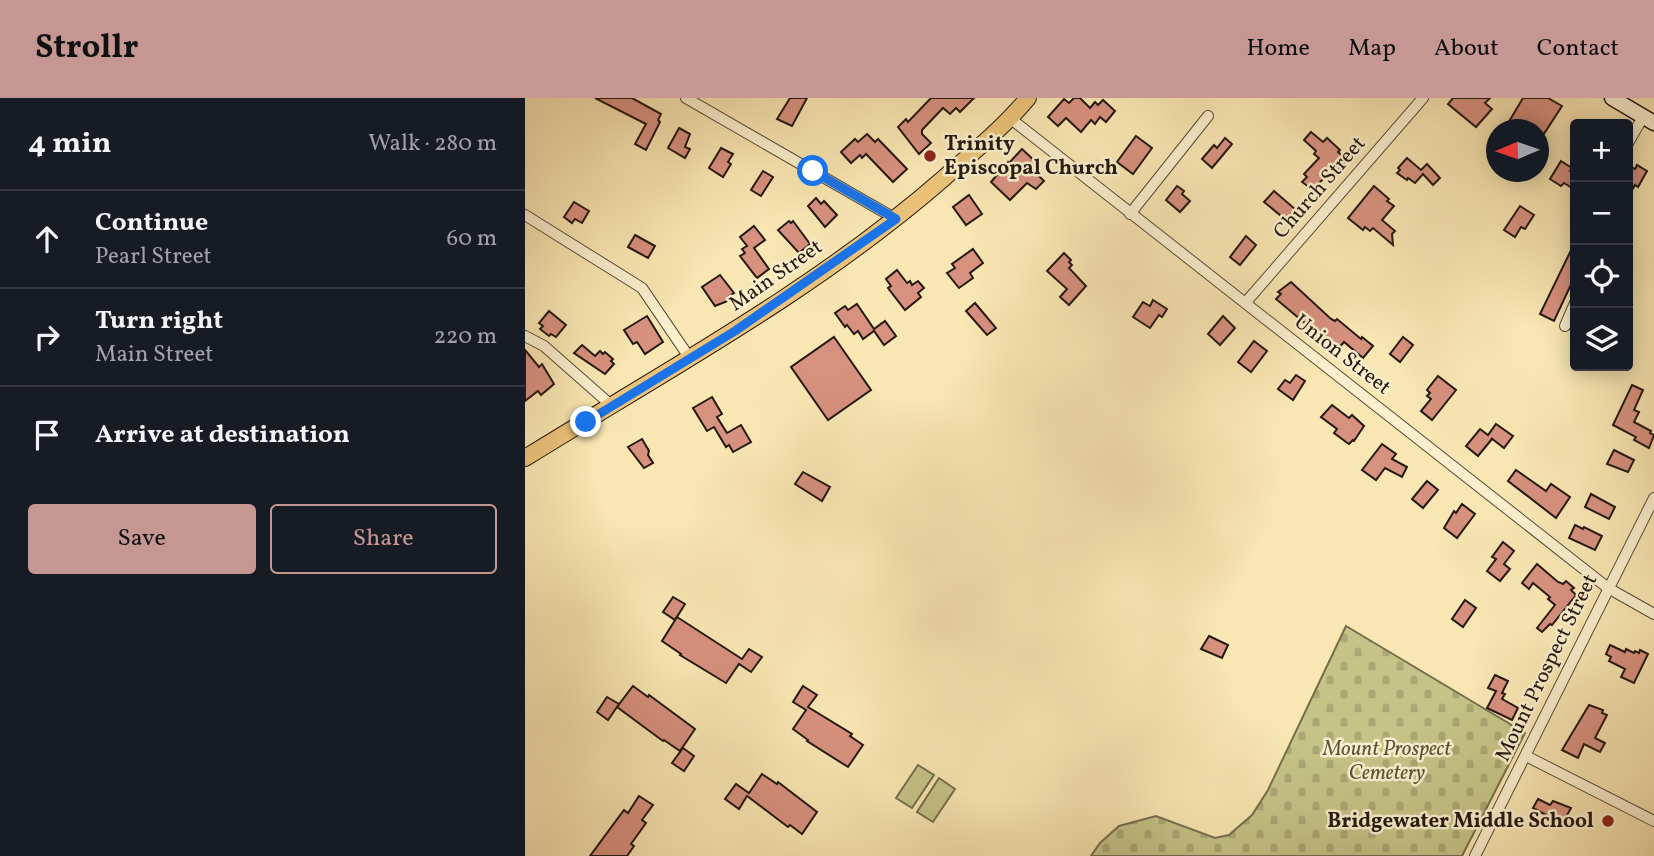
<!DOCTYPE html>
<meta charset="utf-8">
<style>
body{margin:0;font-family:Vollkorn,serif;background:#20242c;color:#f1f3f6}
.controls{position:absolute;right:21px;top:21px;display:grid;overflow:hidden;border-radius:7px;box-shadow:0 4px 18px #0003}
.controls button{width:63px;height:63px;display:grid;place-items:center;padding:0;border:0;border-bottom:2px solid #363941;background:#171b24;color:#f1f3f6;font:35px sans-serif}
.compass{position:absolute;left:961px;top:21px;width:63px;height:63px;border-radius:50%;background:#171b24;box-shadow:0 4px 18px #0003;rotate:268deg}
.stop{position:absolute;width:21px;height:21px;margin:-16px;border:5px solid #1a73e8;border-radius:50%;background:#fff}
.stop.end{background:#1a73e8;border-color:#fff;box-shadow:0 2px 7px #0008}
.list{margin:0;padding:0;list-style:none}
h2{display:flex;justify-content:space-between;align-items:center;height:91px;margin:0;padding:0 28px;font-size:30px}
h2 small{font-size:23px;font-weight:400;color:#9ea1a6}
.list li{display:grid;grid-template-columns:46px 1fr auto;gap:21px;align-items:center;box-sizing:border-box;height:98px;padding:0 28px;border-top:2px solid #363941}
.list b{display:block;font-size:26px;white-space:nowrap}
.list p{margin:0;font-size:23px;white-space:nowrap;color:#9ea1a6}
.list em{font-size:23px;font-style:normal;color:#9ea1a6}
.actions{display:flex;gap:14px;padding:21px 28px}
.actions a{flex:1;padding:16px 0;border:2px solid #c59692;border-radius:7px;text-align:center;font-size:24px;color:#c59692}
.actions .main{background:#c59692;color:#111}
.icon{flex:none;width:38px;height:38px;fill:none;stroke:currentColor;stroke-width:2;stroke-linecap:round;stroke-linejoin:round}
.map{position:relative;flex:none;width:1129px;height:758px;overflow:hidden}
header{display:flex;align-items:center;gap:42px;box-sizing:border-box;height:98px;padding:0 35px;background:#c59692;color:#111}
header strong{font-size:33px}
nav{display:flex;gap:38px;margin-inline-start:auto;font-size:24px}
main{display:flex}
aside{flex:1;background:#171b24}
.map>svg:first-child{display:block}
.grass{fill:#c5c387;stroke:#756e4c;stroke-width:2}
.cemetery{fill:url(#cemetery-stones);stroke:#756e4c;stroke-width:2}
.building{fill:#d7917f;stroke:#251811;stroke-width:2}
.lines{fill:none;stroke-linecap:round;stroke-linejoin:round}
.minor-casing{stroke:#5a4c39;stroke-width:12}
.secondary-casing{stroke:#251811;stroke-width:17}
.primary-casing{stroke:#251811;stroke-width:18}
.minor{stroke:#fbefcd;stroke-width:10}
.secondary{stroke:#fbefcd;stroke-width:14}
.primary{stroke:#ecc379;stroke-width:16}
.route{stroke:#1a73e8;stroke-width:9}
.poi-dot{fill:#8f2418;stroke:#fbefcd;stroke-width:2.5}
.labels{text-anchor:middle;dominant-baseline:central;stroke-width:5;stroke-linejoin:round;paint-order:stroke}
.poi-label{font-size:21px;font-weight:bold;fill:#251811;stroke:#fbefcd;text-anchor:start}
.street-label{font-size:21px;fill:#251811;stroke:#fbefcd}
.park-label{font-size:21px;font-style:italic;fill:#5d543a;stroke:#fbefcd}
</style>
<header>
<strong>Strollr</strong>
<nav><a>Home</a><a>Map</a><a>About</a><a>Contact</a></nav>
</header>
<main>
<aside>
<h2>4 min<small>Walk · 280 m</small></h2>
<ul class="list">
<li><svg class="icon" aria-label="ahead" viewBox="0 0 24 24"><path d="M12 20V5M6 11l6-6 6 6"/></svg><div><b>Continue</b><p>Pearl Street</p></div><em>60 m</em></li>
<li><svg class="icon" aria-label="right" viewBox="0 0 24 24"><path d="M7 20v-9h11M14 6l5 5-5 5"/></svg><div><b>Turn right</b><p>Main Street</p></div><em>220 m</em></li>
<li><svg class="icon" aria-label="arrive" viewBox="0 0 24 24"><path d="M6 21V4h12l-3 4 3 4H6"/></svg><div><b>Arrive at destination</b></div></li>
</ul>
<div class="actions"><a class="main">Save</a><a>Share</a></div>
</aside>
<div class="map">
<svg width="1129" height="758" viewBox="0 0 1129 758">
<defs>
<pattern id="cemetery-stones" width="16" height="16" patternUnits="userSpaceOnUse" patternTransform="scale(1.75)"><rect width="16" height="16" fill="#c5c387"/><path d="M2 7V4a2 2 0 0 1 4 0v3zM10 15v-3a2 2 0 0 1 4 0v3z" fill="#a9a774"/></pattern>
</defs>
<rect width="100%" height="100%" fill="#f9e6b2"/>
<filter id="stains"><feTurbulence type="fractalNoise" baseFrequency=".00286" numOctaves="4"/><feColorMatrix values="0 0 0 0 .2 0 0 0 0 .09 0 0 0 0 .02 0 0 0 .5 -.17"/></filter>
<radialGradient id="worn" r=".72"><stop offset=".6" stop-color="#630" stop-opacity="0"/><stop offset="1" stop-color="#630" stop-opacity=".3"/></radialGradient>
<g class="grass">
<polygon points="393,667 409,677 387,710 371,700"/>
<polygon points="414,680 430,691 408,724 392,714"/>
</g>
<polygon class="cemetery" points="821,528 1000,635 937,758 566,758 575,745 594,728 631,718 690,740 704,737 727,717 743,692"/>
<g class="building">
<polygon points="70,0 107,0 136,16 133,22 135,24 121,52 110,46 121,26"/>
<polygon points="265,0 282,0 267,28 252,21"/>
<polygon points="406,0 449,0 435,14 431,10 425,16 418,10 397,32 397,36 406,45 394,56 373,29 381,21 383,24"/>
<polygon points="549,0 555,0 565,10 570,4 573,7 578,2 590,13 581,24 575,19 570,26 566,22 556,34 541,20 533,28 523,19 539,1 544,5"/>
<polygon points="928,0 965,0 960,5 967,11 951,29 923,6"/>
<polygon points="998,0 1023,0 1037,8 1013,45 1013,32 979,32"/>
<polygon points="154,30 165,36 160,49 165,51 160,60 143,50"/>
<polygon points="786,34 798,44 802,40 815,52 813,54 822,62 812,73 808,70 788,92 777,84 782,79 779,76 794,60 789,56 791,53 779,42"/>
<polygon points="342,36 350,44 353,41 382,71 368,84 341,56 337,60 335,57 326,65 316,54 330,41 333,44"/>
<polygon points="611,38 627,50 608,76 592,64"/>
<polygon points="700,40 707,46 687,70 677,61 689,47 692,50"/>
<polygon points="196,50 208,56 203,64 206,66 198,79 184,70"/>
<polygon points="497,51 513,66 507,71 519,83 511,91 502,85 485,102 466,84 483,64 484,65"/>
<polygon points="882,60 896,72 902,66 915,80 908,87 898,76 890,85 883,80 882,82 872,75 875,72 873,70"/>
<polygon points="1036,63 1047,70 1045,73 1050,76 1050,92 1039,85 1036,88 1025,81"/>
<polygon points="1103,67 1110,71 1112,67 1122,73 1113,89 1110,87 1103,99"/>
<polygon points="238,73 248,79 236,98 226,92"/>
<polygon points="652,88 659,93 657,96 665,103 655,114 641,102"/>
<polygon points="849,88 864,101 862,103 869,108 857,122 870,133 867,136 868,147 848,130 845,133 840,129 838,132 823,120"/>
<polygon points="749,93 770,111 761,122 739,104"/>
<polygon points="444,97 457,116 441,127 428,109"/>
<polygon points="291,100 296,106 299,103 312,117 300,129 283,108"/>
<polygon points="49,104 64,113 57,125 50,121 47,125 39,119"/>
<polygon points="995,108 1009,117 1000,131 996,129 990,139 979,132"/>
<polygon points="264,123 266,125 268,123 285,146 274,155 253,132"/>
<polygon points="229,128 240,142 229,150 244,171 232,180 215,158 220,155 217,151 222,148 215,139"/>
<polygon points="110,137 130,148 123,160 103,149"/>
<polygon points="721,138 731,147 715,167 705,159"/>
<polygon points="1050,144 1050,178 1029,223 1015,216"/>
<polygon points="448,151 458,165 445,175 448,180 434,190 422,175 430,170 427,166"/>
<polygon points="539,155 546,162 544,164 547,167 544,170 561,188 544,207 535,199 542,191 522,173"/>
<polygon points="372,172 382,185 385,183 387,187 393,183 399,190 393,195 396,199 380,212 363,190 366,188 361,181"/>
<polygon points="195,177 209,195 203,199 205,202 190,208 177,189"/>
<polygon points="766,184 806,221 810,223 812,221 836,241 837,239 848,248 838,260 819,244 812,252 751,201 756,196 753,194"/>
<polygon points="628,202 642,211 637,219 634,217 625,230 608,219 618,204 625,208"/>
<polygon points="450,205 471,230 462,237 441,213"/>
<polygon points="332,206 349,231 360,223 371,238 359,247 349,233 338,241 333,233 329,236 322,227 320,229 310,215 320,208 323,212"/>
<polygon points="24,213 41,227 31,239 26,236 24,238 15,231 18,228 14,225"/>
<polygon points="122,218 138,244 120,256 112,244 108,246 99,232"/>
<polygon points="698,218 710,230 695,247 683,236"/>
<polygon points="309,239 346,292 303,322 266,269"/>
<polygon points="878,239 888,247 875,264 865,256"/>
<polygon points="729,243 742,253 726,274 713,264"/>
<polygon points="57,247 70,258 75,253 78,256 80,254 88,261 86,263 89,266 80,276 49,255"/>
<polygon points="0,252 14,269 17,266 29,286 16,297 13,293 0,303"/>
<polygon points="771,277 780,283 768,302 753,291 760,282 765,285"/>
<polygon points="913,278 931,292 907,322 896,313 906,301 902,298 905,295 902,292"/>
<polygon points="1107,287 1118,292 1109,312 1114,314 1109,324 1126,333 1125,335 1129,337 1124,350 1109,342 1111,339 1088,327"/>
<polygon points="187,299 197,316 192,319 202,335 216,327 226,344 208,354 204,347 201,349 189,329 182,333 168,310"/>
<polygon points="807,307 824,320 827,317 839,328 829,343 828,342 824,346 821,344 809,335 812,331 796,319"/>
<polygon points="971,326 988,338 979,350 966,340 967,341 953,358 941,348 955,331 963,337"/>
<polygon points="117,341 124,353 123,357 128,365 119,370 103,349"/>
<polygon points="857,346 871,356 867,361 882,369 877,379 860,370 851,382 837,372"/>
<polygon points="1089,352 1109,362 1103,374 1082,366"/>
<polygon points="991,372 1021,393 1026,386 1045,399 1031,420 983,383"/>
<polygon points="278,374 305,389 297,403 270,386"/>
<polygon points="902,383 913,392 898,410 887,401"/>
<polygon points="1066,396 1090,409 1084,421 1060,409"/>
<polygon points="937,406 950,416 932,440 919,430 929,413 931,415"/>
<polygon points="1050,427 1058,431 1059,429 1077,438 1070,452 1044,440"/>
<polygon points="978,444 989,453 979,466 985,471 975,483 962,473 971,461 967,459"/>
<polygon points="1012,466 1033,484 1038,486 1041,483 1049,490 1046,492 1051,497 1027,527 1025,526 1017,534 1012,530 1030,507 1023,501 1025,499 1008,485 1004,491 997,485"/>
<polygon points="148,499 160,506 150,522 138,514"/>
<polygon points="940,502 951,510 938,529 927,521"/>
<polygon points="152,519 217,561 224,551 237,559 226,574 214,566 201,585 155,557 156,556 137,543"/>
<polygon points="684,538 703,547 697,560 676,551"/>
<polygon points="1085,547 1100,554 1101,551 1109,555 1110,553 1114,555 1115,552 1123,556 1109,585 1096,579 1100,571 1084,563 1086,559 1081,556"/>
<polygon points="970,577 983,583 977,595 980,596 977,601 993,610 987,622 962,610 971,593 963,590"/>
<polygon points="108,588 123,599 124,597 170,631 155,653 139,642 138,643 92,609"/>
<polygon points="278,588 292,597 283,609 327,636 325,638 338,647 323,669 282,643 283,642 268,631 281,612 268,604"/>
<polygon points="82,599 94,606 83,622 72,614"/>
<polygon points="1064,607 1078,612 1077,615 1082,617 1070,640 1080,645 1075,654 1059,646 1053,660 1037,652"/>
<polygon points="158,650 169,658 159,673 147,665"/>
<polygon points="237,676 252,686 253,684 292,714 277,736 265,727 263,729 222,698 214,711 200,701 211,686 224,695"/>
<polygon points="114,698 128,707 117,722 121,725 106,746 109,748 102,758 65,758 99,712 103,715"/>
<polygon points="1013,701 1025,707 1028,703 1046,710 1037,726 1033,723 1029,730 1021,725 1025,719 1008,710"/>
</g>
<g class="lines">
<g class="minor-casing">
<g id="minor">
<polyline points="161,0 371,121"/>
<polyline points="486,21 1083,490 1129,516"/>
<polyline points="1103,45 1118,19"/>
<polyline points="605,116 683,18"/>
<polyline points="0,117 117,190 164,259"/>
<polyline points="721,204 898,0"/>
<polyline points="1040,228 1050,205"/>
<polyline points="0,238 19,248 86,307"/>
<polyline points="1001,658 1129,723"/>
<polyline points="950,758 1129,400"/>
</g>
</g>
<g class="secondary-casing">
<polyline id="secondary" points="1087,0 1129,25"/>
</g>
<g class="primary-casing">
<path id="primary" d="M0,360c142,-88 292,-169 419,-280 29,-26 59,-50 84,-80"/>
</g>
<use href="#minor" class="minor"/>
<use href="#secondary" class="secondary"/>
<use href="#primary" class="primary"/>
</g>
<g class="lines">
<polyline class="route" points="61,324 210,233 371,121 288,73"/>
</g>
<g class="poi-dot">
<circle cx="405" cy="58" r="7"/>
<circle cx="1083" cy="723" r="7"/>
</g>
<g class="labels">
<g class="poi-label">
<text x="419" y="46">Trinity<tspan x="419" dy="24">Episcopal Church</tspan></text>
<text x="1069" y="723" text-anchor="end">Bridgewater Middle School</text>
</g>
<g class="street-label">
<text transform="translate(795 90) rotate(-49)">Church Street</text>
<text transform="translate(251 178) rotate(-35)">Main Street</text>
<text transform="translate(817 257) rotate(38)">Union Street</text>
<text transform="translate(1022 570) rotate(-64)">Mount Prospect Street</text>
</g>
<g class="park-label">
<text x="862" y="651">Mount Prospect<tspan x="862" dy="24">Cemetery</tspan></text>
</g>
</g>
<rect width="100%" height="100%" filter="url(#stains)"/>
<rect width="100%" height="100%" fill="url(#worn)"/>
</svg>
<div class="controls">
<button>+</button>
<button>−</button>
<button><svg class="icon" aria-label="locate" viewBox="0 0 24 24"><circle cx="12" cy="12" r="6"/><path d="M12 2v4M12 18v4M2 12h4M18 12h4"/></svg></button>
<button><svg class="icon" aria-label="layers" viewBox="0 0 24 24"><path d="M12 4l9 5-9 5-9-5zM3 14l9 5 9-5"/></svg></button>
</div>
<svg class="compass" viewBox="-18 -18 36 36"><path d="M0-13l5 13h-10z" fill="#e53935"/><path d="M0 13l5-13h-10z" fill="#9ea1a6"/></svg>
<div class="stop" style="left:288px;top:73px"></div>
<div class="stop end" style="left:61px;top:324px"></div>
</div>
</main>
